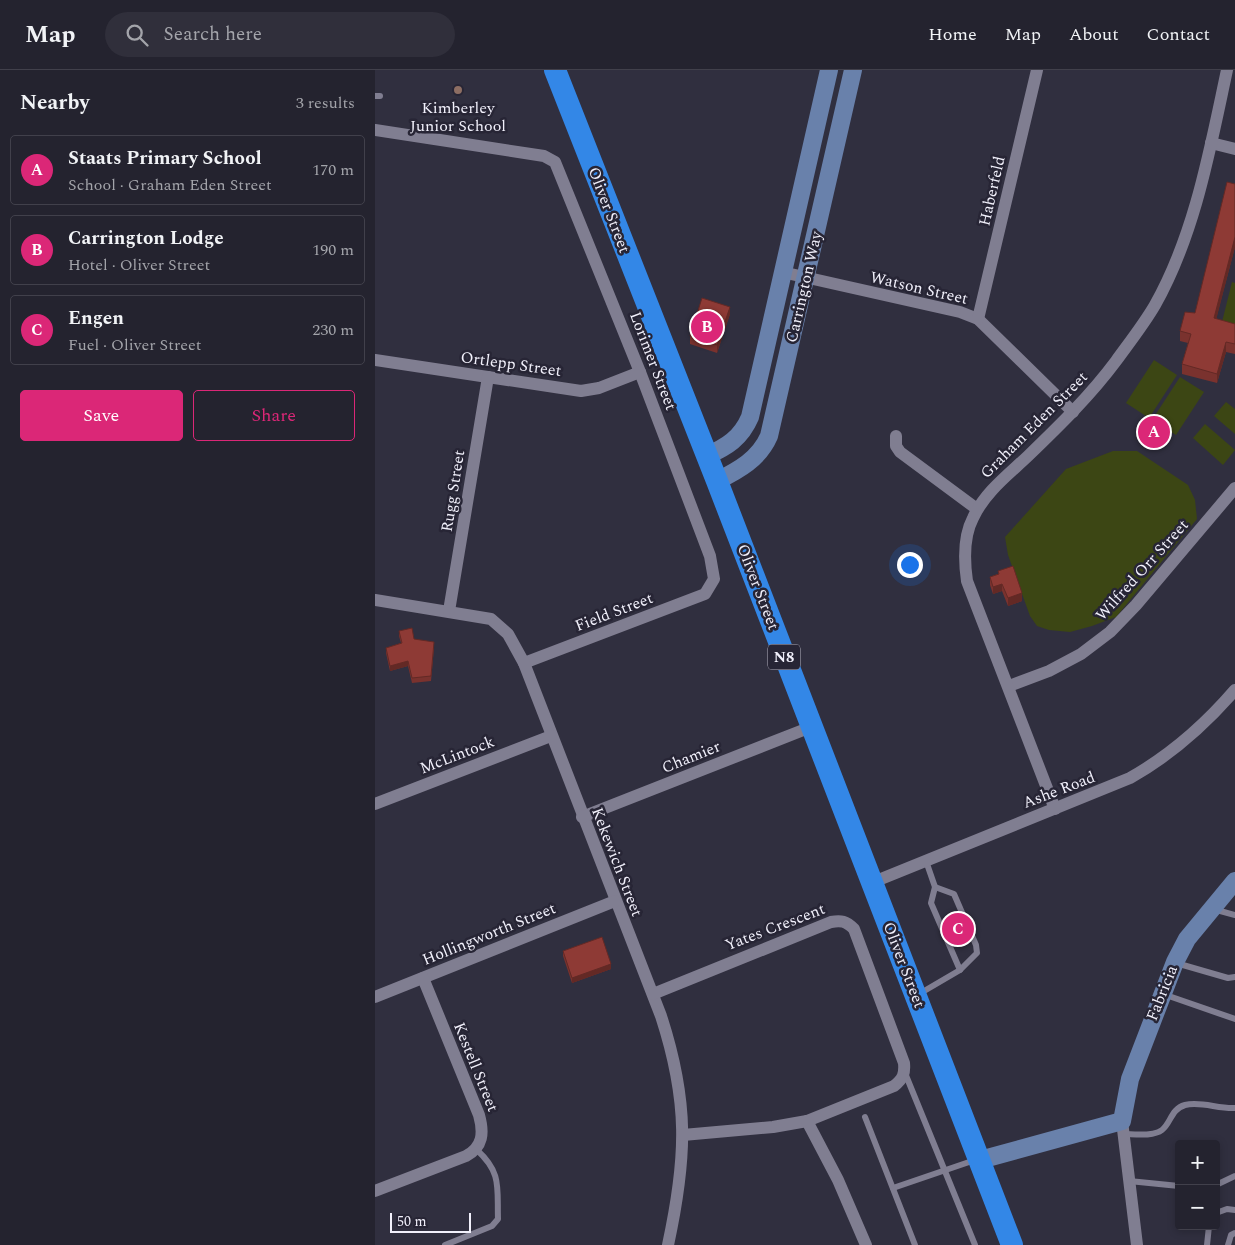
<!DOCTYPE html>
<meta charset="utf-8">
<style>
body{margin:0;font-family:Spectral,serif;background:#302f3b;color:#f1f3f6}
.controls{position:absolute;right:15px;bottom:15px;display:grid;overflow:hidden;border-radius:5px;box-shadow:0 2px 8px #0003}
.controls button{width:45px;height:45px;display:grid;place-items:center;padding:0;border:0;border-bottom:1px solid #41404b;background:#24232f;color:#f1f3f6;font:25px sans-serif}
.scale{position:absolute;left:15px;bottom:12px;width:81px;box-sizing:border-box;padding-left:5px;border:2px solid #f1f0fb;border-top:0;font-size:14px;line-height:18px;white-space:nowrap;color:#f1f0fb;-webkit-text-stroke:4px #272535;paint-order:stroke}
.you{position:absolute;left:534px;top:494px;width:18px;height:18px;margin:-12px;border:4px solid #fff;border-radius:50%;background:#1a73e8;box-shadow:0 0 0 8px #1a73e833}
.badge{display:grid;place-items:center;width:32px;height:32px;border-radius:50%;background:#db2777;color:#fff;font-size:16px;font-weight:700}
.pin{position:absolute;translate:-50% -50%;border:2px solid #fff;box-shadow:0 1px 5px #0006}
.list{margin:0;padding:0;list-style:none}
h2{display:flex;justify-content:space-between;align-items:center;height:65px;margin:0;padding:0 20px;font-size:21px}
h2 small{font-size:16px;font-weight:400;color:#a3a4aa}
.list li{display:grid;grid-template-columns:32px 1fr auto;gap:15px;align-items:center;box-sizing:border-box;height:70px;margin:0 10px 10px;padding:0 10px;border:1px solid #41404b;border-radius:5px}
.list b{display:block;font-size:19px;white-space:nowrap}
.list p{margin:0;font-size:16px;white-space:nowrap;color:#a3a4aa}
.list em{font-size:16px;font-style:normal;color:#a3a4aa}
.actions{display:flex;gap:10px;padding:15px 20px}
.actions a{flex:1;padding:11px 0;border:1px solid #db2777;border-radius:5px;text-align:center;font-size:18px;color:#db2777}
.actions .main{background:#db2777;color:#fff}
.icon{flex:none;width:28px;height:28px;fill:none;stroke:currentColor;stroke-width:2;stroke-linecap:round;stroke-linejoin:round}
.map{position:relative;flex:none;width:860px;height:1175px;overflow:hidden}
header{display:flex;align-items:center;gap:30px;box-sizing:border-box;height:70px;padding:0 25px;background:#24232f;border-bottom:1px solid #41404b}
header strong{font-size:24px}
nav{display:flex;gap:28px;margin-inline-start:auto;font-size:18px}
.search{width:350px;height:45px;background:#302f3b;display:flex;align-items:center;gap:12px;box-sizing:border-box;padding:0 18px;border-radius:28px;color:#a3a4aa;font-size:19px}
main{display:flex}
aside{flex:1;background:#24232f}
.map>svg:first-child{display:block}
.green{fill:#3c4614}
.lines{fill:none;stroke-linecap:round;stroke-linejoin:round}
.lane{stroke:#807e91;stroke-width:6}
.street{stroke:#807e91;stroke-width:12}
.secondary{stroke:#6981ab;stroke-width:18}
.highway{stroke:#3387e7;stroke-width:22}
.wall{fill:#7a322e}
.shaded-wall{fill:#632925}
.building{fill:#8e3a35;stroke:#632925}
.education-dot{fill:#8d6e63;stroke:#272535;stroke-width:2}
.labels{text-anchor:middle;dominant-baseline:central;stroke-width:5;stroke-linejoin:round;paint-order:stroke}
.shield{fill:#272535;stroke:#b4b3c0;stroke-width:1}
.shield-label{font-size:15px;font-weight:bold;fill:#f1f0fb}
.poi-label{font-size:16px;fill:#f1f0fb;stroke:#272535}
.street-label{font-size:16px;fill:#f1f0fb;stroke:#272535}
</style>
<header>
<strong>Map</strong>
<div class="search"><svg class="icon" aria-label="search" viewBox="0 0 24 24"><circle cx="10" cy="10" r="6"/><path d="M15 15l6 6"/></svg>Search here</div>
<nav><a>Home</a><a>Map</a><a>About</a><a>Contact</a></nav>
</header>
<main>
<aside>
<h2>Nearby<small>3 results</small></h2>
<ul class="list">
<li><span class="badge">A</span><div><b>Staats Primary School</b><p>School · Graham Eden Street</p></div><em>170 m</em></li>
<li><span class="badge">B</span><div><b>Carrington Lodge</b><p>Hotel · Oliver Street</p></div><em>190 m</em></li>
<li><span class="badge">C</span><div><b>Engen</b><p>Fuel · Oliver Street</p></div><em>230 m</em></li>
</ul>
<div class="actions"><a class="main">Save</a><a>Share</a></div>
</aside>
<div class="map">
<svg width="860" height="1175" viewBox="0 0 860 1175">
<rect width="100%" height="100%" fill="#302f3f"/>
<g class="green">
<polygon points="857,212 860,213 860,255 847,252"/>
<polygon points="779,290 802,305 774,348 751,333"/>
<polygon points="805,307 829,322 801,365 777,350"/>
<polygon points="851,332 860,339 860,364 839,346"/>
<polygon points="830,354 860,380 848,395 818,368"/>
<polygon points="738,381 762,381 813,415 820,430 822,449 741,547 717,556 695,562 674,560 662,556 655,546 633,485 630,467 691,399"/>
</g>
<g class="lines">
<g class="lane">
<polyline points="0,26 5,26"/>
<polyline points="551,791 560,817 556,833 585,900"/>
<polyline points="838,839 860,845"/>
<polyline points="801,893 853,908 860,907"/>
<polyline points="544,924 585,900 602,883 601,875 579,824 560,817"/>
<polyline points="788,924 860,949"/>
<polyline points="530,1003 600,1175"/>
<polyline points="490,1047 540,1175"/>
<path d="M748,1064c10,0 30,3 39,-4 9,-7 9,-21 23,-25 16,-4 33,4 50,3"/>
<polyline points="754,1111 804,1116"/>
<polyline points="841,1115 860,1106"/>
<polyline points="518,1118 600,1090"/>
<polyline points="841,1143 852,1139 860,1140"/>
<path d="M70,1175l47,-19 6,-7c-1,-32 4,-46 -21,-69"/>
<polyline points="832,1175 834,1156"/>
<polyline points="853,1175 856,1165 860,1163"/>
</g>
<g class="street">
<polyline points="0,60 169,86 180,92 265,302 335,486 339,509 330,524 149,593"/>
<polyline points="836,73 860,79"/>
<polyline points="407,202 585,242 603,249 698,342"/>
<polyline points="603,249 662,0"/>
<polyline points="0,290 206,321 224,318 265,302"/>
<polyline points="521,366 521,376 525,382 602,439"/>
<path d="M0,530l116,19 17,15 16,29 137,353c28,86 26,141 7,229"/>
<polyline points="74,541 113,307"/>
<polyline points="634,616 674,601 706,584 735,562 761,535 860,418"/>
<polyline points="0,734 176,666"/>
<path d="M680,739l-88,-228c-3,-21 -4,-44 6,-63 12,-26 35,-43 55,-62 31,-30 62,-60 88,-95 13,-18 28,-37 39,-56 40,-71 55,-156 72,-235"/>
<polyline points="207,747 436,657"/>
<path d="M496,813l259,-105c41,-23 74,-52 105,-88"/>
<path d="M278,924l178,-72c10,-2 15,-1 23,7l50,134c1,11 -1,16 -10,23l-87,35 -34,6 -90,8"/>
<polyline points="0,927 240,831"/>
<polyline points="432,1051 463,1110 491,1175"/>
<polyline points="747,1051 762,1175"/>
<path d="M0,1121l91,-35c17,-9 18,-23 13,-41l-56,-137"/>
</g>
<g class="secondary">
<path d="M331,386c21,-9 35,-18 44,-39l79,-347"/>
<path d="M342,411c22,-11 42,-22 52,-45l84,-366"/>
<polyline points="605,1090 747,1051 755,1009 800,892 812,869 860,811"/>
</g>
<polyline class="highway" points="180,0 342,411 637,1175"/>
</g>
<g class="wall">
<polygon points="860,177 841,249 860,254 860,284 851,282 842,313 807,304 807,294 813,273 805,271 805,261 820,243"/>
<polygon points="355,244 342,283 315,274 315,266"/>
<polygon points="623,501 647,531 633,536 627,521 618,524 615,515 615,507 623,504"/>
<polygon points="24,561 39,569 59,577 56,611 37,613 33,596 15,601 11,583 11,578 26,573 24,566"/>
<polygon points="188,881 236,899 197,913 188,886"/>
</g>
<g class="shaded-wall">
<polygon points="860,167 860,177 839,258 839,248"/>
<polygon points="355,237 355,244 342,283 342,275"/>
<polygon points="851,272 851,282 842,313 842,304"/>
<polygon points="627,514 627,521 618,524 618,517"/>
<polygon points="647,523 647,531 633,536 633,528"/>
<polygon points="33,591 33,596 15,601 15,596"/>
<polygon points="236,894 236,899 197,913 197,908"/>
</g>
<g class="building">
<polygon points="852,112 860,114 860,167 839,248 860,254 860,274 851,272 842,304 807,294 816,264 805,261 810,242 820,243"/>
<polygon points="327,228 355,237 342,275 315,266"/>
<polygon points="638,496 647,523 633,528 627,514 618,517 615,507 624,504 623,501"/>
<polygon points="37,558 39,569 59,572 56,606 37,608 33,591 15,596 11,578 27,573 24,561"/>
<polygon points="227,867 236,894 197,908 188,881"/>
</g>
<circle class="education-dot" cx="83" cy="20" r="5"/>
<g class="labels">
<rect class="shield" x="393" y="574.5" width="32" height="25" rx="4"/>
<g class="shield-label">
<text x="409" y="587">N8</text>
</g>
<g class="poi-label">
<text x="83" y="38">Kimberley<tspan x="83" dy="18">Junior School</tspan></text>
</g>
<g class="street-label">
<text transform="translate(617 121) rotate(-77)">Haberfeld</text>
<text transform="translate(234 140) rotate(69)">Oliver Street</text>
<text transform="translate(429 217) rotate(-77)">Carrington Way</text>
<text transform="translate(544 218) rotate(13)">Watson Street</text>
<text transform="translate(278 291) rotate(69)">Lorimer Street</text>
<text transform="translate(136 294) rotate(8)">Ortlepp Street</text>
<text transform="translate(659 355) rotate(-45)">Graham Eden Street</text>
<text transform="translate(78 421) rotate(-81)">Rugg Street</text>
<text transform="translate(767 500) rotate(-48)">Wilfred Orr Street</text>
<text transform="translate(383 517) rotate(69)">Oliver Street</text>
<text transform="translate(239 542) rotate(-21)">Field Street</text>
<text transform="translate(82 685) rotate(-21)">McLintock</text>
<text transform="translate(316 687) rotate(-22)">Chamier</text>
<text transform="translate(684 720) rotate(-21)">Ashe Road</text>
<text transform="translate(242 792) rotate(69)">Kekewich Street</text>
<text transform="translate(400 857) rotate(-21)">Yates Crescent</text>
<text transform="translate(114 864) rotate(-22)">Hollingworth Street</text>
<text transform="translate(529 895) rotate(69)">Oliver Street</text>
<text transform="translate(787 923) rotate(-68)">Fabricia</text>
<text transform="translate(101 997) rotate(68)">Kestell Street</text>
</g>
</g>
</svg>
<div class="controls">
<button>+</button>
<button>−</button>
</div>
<div class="scale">50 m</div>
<div class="you"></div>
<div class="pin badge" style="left:779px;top:362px">A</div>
<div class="pin badge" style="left:332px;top:257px">B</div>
<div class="pin badge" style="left:583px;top:859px">C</div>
</div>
</main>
